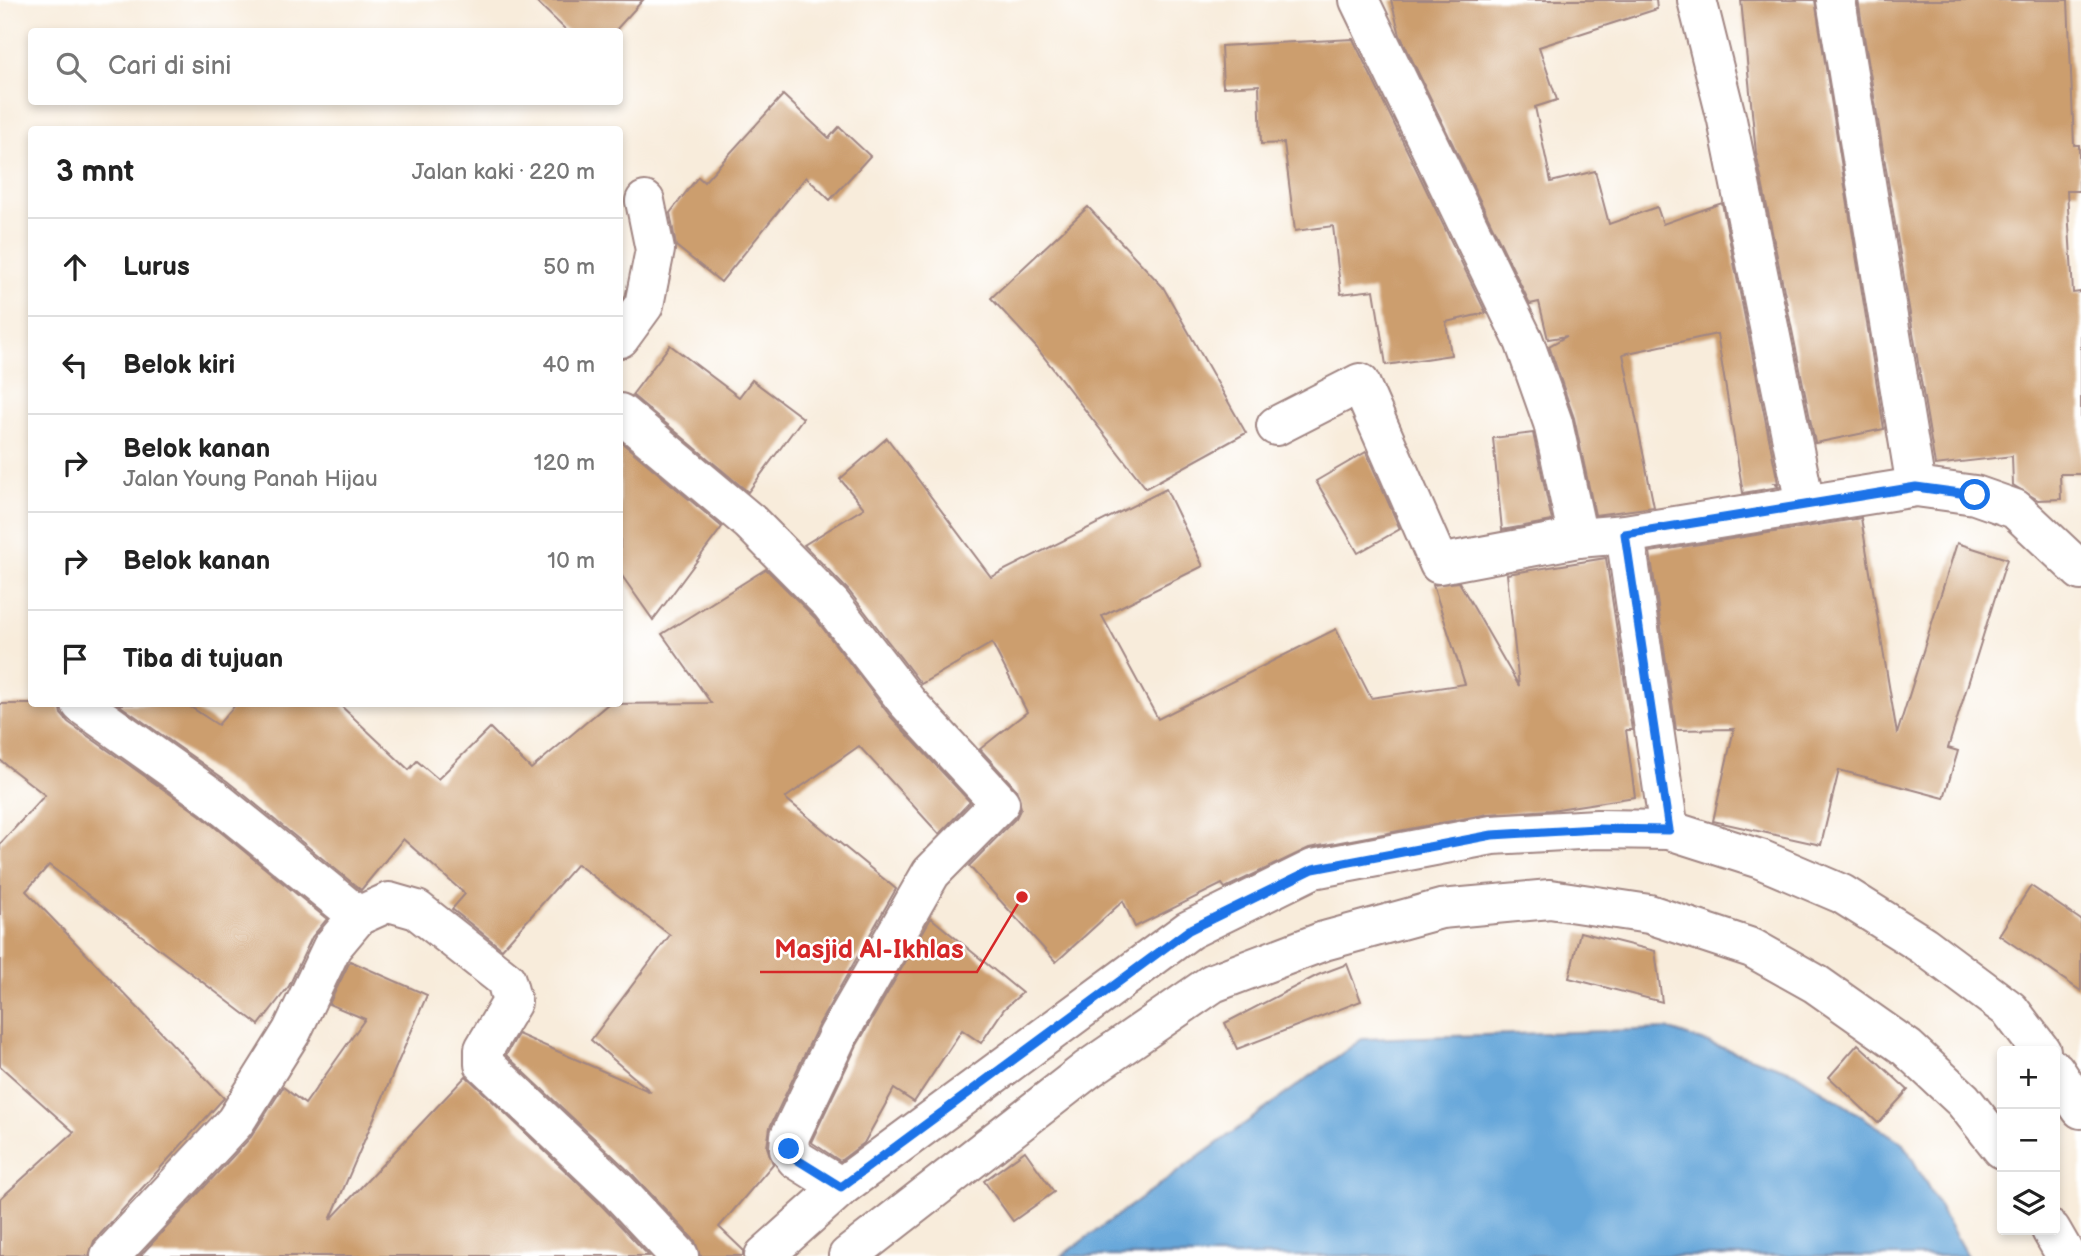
<!DOCTYPE html>
<html lang="id">
<meta charset="utf-8">
<style>
body{margin:0;font-family:"Balsamiq Sans",sans-serif;background:#f2f2f2;color:#222}
.controls{position:absolute;right:21px;bottom:21px;display:grid;overflow:hidden;border-radius:7px;box-shadow:0 4px 10px #0003}
.controls button{width:63px;height:63px;display:grid;place-items:center;padding:0;border:0;border-bottom:2px solid #e0e0e0;background:#fff;color:#222;font:35px sans-serif}
.stop{position:absolute;width:21px;height:21px;margin:-16px;border:5px solid #1a73e8;border-radius:50%;background:#fff}
.stop.end{background:#1a73e8;border-color:#fff;box-shadow:0 2px 7px #0008}
.list{margin:0;padding:0;list-style:none}
h2{display:flex;justify-content:space-between;align-items:center;height:91px;margin:0;padding:0 28px;font-size:30px}
h2 small{font-size:23px;font-weight:400;color:#767676}
.list li{display:grid;grid-template-columns:46px 1fr auto;gap:21px;align-items:center;box-sizing:border-box;height:98px;padding:0 28px;border-top:2px solid #e0e0e0}
.list b{display:block;font-size:26px;white-space:nowrap}
.list p{margin:0;font-size:23px;white-space:nowrap;color:#767676}
.list em{font-size:23px;font-style:normal;color:#767676}
.icon{flex:none;width:38px;height:38px;fill:none;stroke:currentColor;stroke-width:2;stroke-linecap:round;stroke-linejoin:round}
.map{position:relative;flex:none;width:2081px;height:1256px;overflow:hidden}
.search{position:absolute;background:#fff;box-shadow:0 4px 10px #0003;left:28px;top:28px;width:595px;height:77px;display:flex;align-items:center;gap:18px;box-sizing:border-box;padding:0 24px;border-radius:7px;color:#767676;font-size:26px}
.panel{position:absolute;background:#fff;box-shadow:0 4px 10px #0003;left:28px;top:126px;width:595px;height:581px;border-radius:7px}
.map>svg:first-child{display:block}
.water{fill:#65a6d9;stroke:#586282;stroke-width:2}
.building{fill:#cc9e6e}
.lines{fill:none;stroke-linecap:round;stroke-linejoin:round}
.street-casing{stroke:#a18683;stroke-width:42}
.secondary-casing{stroke:#a18683;stroke-width:42}
.street{stroke:#fff;stroke-width:38}
.secondary{stroke:#fff;stroke-width:38}
.route{stroke:#1a73e8;stroke-width:9}
.leader{fill:none;stroke:#d62828;stroke-width:2.5}
.callout-dot{fill:#d62828;stroke:#fff;stroke-width:2.5}
.callout-label{font-size:26px;text-anchor:middle;font-weight:bold;fill:#d62828;stroke:#fff;stroke-width:5;stroke-linejoin:round;paint-order:stroke}
</style>
<div class="map">
<svg width="2081" height="1256" viewBox="0 0 2081 1256">
<rect width="100%" height="100%" fill="#fff"/>
<filter id="ink" filterUnits="userSpaceOnUse"><feTurbulence type="fractalNoise" baseFrequency=".0143" numOctaves="2"/><feDisplacementMap in="SourceGraphic" scale="14" xChannelSelector="R" yChannelSelector="G"/><feConvolveMatrix kernelMatrix="1 2 1 2 8 2 1 2 1" color-interpolation-filters="sRGB"/></filter>
<filter id="wash" filterUnits="userSpaceOnUse"><feTurbulence type="fractalNoise" baseFrequency=".00686" numOctaves="4" result="noise"/><feDisplacementMap in="SourceGraphic" scale="28" xChannelSelector="R" yChannelSelector="G"/><feGaussianBlur stdDeviation="1.57" result="paint"/><feColorMatrix in="noise" values="0 0 0 0 0 0 0 0 0 0 0 0 0 0 0 0 0 1.4 0 .05"/><feComposite in="paint" operator="in"/></filter>
<g filter="url(#wash)">
<rect width="100%" height="100%" fill="#f8ecdb"/>
<polygon class="water" points="1667,1029 1794,1072 1904,1144 1967,1256 1061,1256 1362,1039"/>
<g id="blocks">
<g class="building">
<polygon points="535,0 643,0 614,32 568,32"/>
<polygon points="1391,0 1656,0 1657,9 1539,47 1557,100 1535,107 1551,182 1595,171 1609,224 1657,207 1663,224 1722,203 1778,483 1774,483 1779,487 1743,493 1717,334 1623,354 1654,507 1595,515 1574,418 1549,346 1567,336 1548,339 1539,302 1530,304 1400,35"/>
<polygon points="1741,0 1815,0 1884,429 1815,443 1756,153"/>
<polygon points="1858,0 2068,0 2074,145 2079,145 2079,191 2067,191 2073,293 2081,292 2081,474 2060,474 2061,499 2038,500 2013,485 2012,456 1935,465"/>
<polygon points="1353,39 1486,313 1446,322 1451,355 1386,365 1374,290 1341,294 1333,226 1295,231 1284,143 1261,144 1259,85 1223,87 1221,46"/>
<polygon points="783,95 829,138 839,127 870,156 830,200 806,177 721,282 676,246 670,213 698,177 704,182"/>
<polygon points="1088,207 1163,287 1246,433 1146,488 1036,347 991,298"/>
<polygon points="670,345 739,397 752,380 803,418 748,492 632,395"/>
<polygon points="1533,433 1552,521 1502,530 1493,438"/>
<polygon points="887,438 991,577 1166,489 1203,566 1102,616 1158,719 1336,629 1371,698 1465,684 1433,585 1459,582 1519,686 1507,574 1606,558 1632,730 1626,730 1635,797 1551,810 1488,814 1309,848 1225,888 1222,884 1135,927 1123,901 1056,962 969,866 1016,818 1021,808 1016,789 980,749 1027,712 992,643 921,684 848,590 804,545 864,508 840,479"/>
<polygon points="620,441 722,527 653,620 620,573"/>
<polygon points="1366,452 1400,529 1358,553 1316,481"/>
<polygon points="1861,518 1897,734 1957,543 2007,559 1948,748 1958,751 1944,798 1839,770 1821,845 1713,821 1734,729 1676,730 1650,552"/>
<polygon points="766,569 815,618 891,717 970,802 939,834 859,746 785,798 896,889 818,1026 770,1127 767,1147 773,1164 719,1227 743,1250 743,1256 700,1256 695,1241 633,1175 506,1055 518,1034 651,1092 591,1040 670,935 577,864 502,949 452,909 465,894 403,839 361,890 227,781 118,704 186,704 218,725 236,704 339,704 409,770 417,761 438,779 490,728 531,769 608,704 711,703 662,634"/>
<polygon points="0,704 59,704 61,714 68,722 200,815 327,919 312,937 289,986 259,1025 49,865 26,891 224,1098 94,1241 89,1256 0,1256 0,1199 74,1132 0,1066 0,844 45,795 0,760"/>
<polygon points="2031,886 2081,920 2081,991 1999,935"/>
<polygon points="931,918 1022,993 1004,1009 981,1043 962,1030 914,1102 894,1089 864,1143 840,1161 811,1142 857,1045"/>
<polygon points="1580,932 1655,951 1662,1002 1569,978"/>
<polygon points="350,961 427,995 330,1220 466,1076 601,1205 649,1256 140,1256 251,1137 283,1087 305,1104 365,1019 329,1004"/>
<polygon points="1347,964 1361,1001 1237,1049 1225,1023 1318,975"/>
<polygon points="1858,1044 1908,1090 1878,1123 1829,1077"/>
<polygon points="1025,1151 1054,1192 1013,1221 984,1181"/>
</g>
</g>
</g>
<g filter="url(#ink)">
<use href="#blocks" fill-opacity="0" stroke="#a18683" stroke-width="2"/>
<g class="lines">
<g class="street-casing">
<g id="street">
<polyline points="1359,0 1524,341 1553,423 1578,538"/>
<polyline points="1697,0 1727,120 1805,504"/>
<polyline points="1836,0 1916,487"/>
<polyline points="620,338 644,305 655,250 645,201"/>
<polyline points="620,413 750,522 831,604 907,702 1000,803 931,873 838,1035 790,1136 789,1149 796,1159 841,1187"/>
<polyline points="1276,426 1360,383 1439,564 1578,538 1625,534 1916,487 1975,495 2015,509 2081,571"/>
<polyline points="1625,534 1669,830"/>
<polyline points="81,704 213,798 358,916"/>
<polyline points="2051,1230 2066,1256"/>
<polyline points="110,1256 235,1122 292,1031 332,947 358,916 389,902 417,910 506,980 512,1002 484,1049 484,1064 617,1190 679,1256"/>
<polyline points="848,1256 1087,1070 1213,983 1324,941 1441,909 1550,899 1649,914 1752,948 1816,984 1907,1048 1963,1100 2002,1149"/>
</g>
</g>
<g class="secondary-casing">
<g id="secondary">
<polyline points="2055,1070 2081,1109"/>
<polyline points="764,1256 841,1187 1189,930 1313,869 1492,835 1597,829 1669,830 1760,859 1842,894 1923,945 2010,1010 2041,1051"/>
</g>
</g>
<use href="#street" class="street"/>
<use href="#secondary" class="secondary"/>
</g>
</g>
<g class="lines" filter="url(#ink)">
<polyline class="route" points="789,1149 796,1159 841,1187 1189,930 1313,869 1492,835 1597,829 1669,830 1625,534 1916,487 1975,495"/>
</g>
<path class="leader" d="M1022 897L977 972H760"/>
<circle class="callout-dot" cx="1022" cy="897" r="7"/>
<g class="callout-label">
<text x="869" y="958">Masjid Al-Ikhlas</text>
</g>
</svg>
<div class="controls">
<button>+</button>
<button>−</button>
<button><svg class="icon" aria-label="layers" viewBox="0 0 24 24"><path d="M12 4l9 5-9 5-9-5zM3 14l9 5 9-5"/></svg></button>
</div>
<div class="stop" style="left:1975px;top:495px"></div>
<div class="stop end" style="left:789px;top:1149px"></div>
<div class="search"><svg class="icon" aria-label="search" viewBox="0 0 24 24"><circle cx="10" cy="10" r="6"/><path d="M15 15l6 6"/></svg>Cari di sini</div>
<section class="panel">
<h2>3 mnt<small>Jalan kaki · 220 m</small></h2>
<ul class="list">
<li><svg class="icon" aria-label="ahead" viewBox="0 0 24 24"><path d="M12 20V5M6 11l6-6 6 6"/></svg><div><b>Lurus</b></div><em>50 m</em></li>
<li><svg class="icon" aria-label="left" viewBox="0 0 24 24"><path d="M17 20v-9H6M10 6l-5 5 5 5"/></svg><div><b>Belok kiri</b></div><em>40 m</em></li>
<li><svg class="icon" aria-label="right" viewBox="0 0 24 24"><path d="M7 20v-9h11M14 6l5 5-5 5"/></svg><div><b>Belok kanan</b><p>Jalan Young Panah Hijau</p></div><em>120 m</em></li>
<li><svg class="icon" aria-label="right" viewBox="0 0 24 24"><path d="M7 20v-9h11M14 6l5 5-5 5"/></svg><div><b>Belok kanan</b></div><em>10 m</em></li>
<li><svg class="icon" aria-label="arrive" viewBox="0 0 24 24"><path d="M6 21V4h12l-3 4 3 4H6"/></svg><div><b>Tiba di tujuan</b></div></li>
</ul>
</section>
</div>
